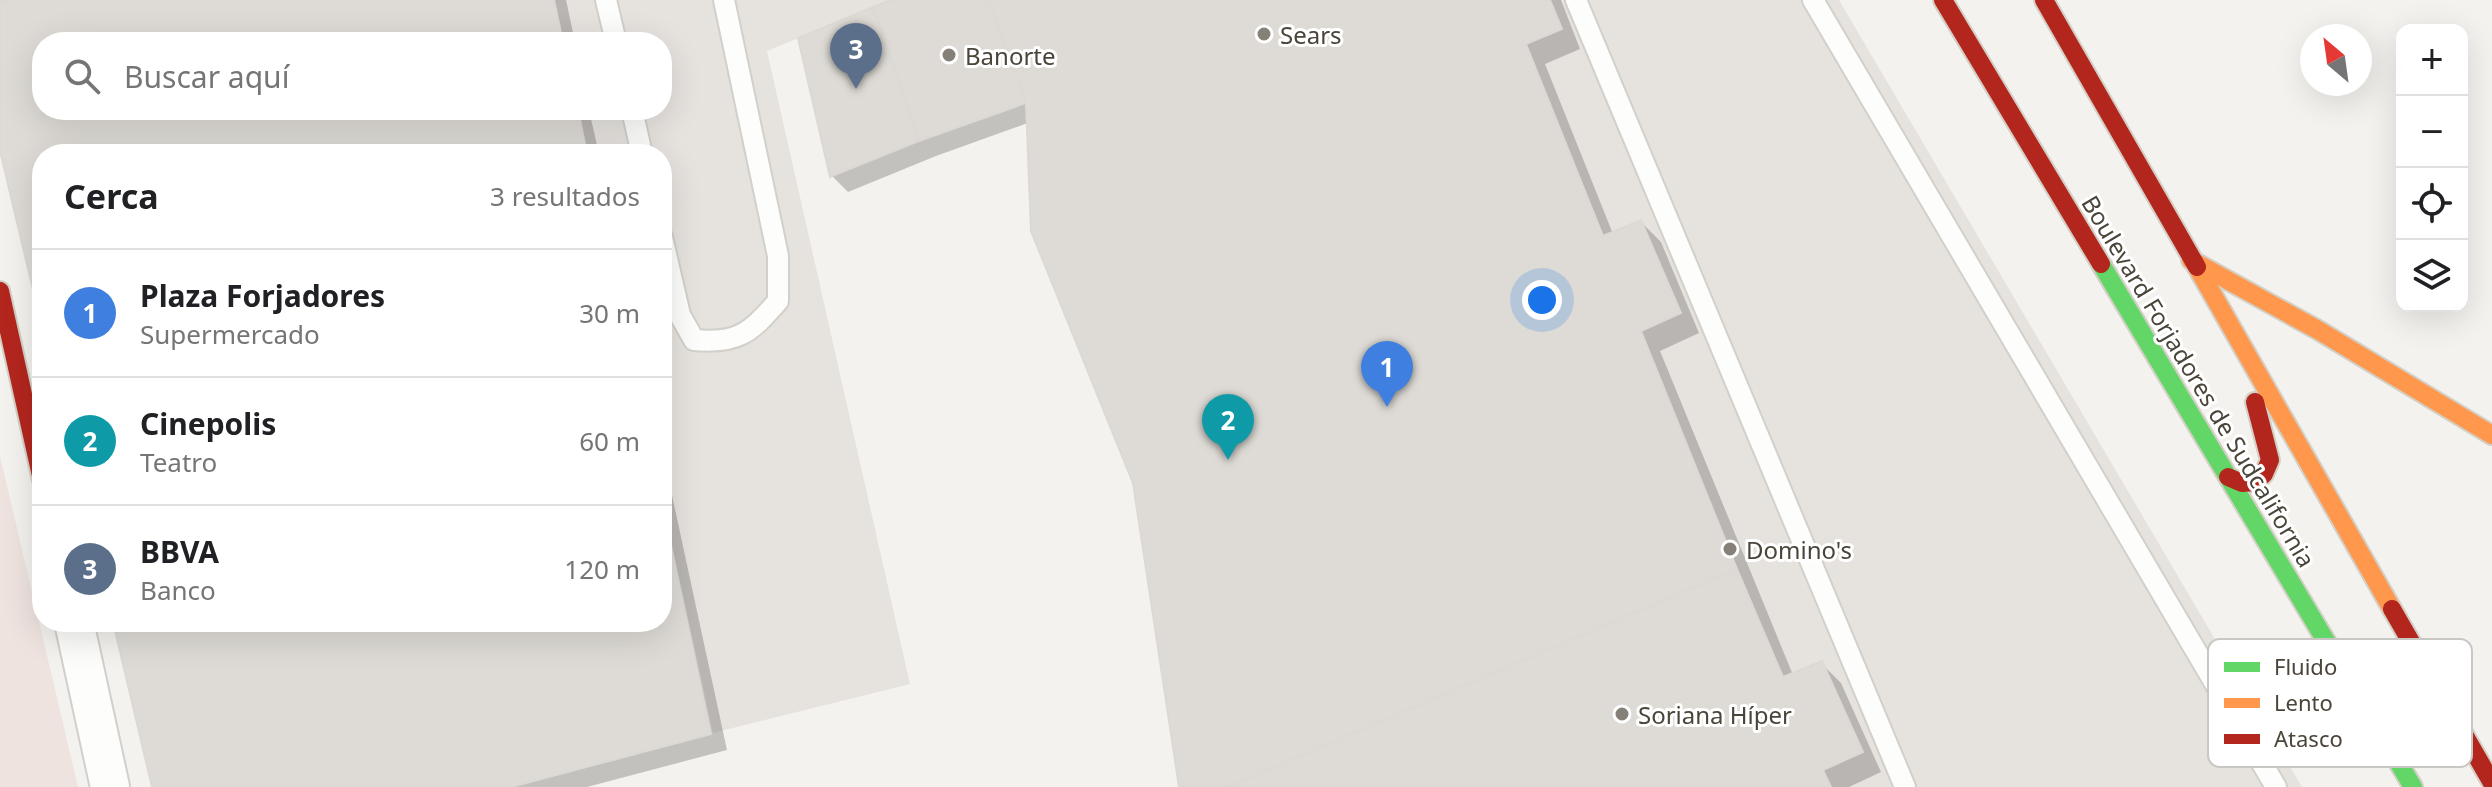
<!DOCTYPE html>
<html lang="es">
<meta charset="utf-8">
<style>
body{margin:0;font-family:"Noto Sans",sans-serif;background:#f2f2f2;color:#202124}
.controls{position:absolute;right:24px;top:24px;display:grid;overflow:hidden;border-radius:16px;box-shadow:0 8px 32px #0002}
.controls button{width:72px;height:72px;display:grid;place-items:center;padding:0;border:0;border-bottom:2px solid #e0e0e0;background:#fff;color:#202124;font:40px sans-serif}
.compass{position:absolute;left:2300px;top:24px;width:72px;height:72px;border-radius:50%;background:#fff;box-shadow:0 8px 32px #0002;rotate:331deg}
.you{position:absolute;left:1542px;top:300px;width:28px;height:28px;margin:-20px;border:6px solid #fff;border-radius:50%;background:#1a73e8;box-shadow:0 0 0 12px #1a73e833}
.badge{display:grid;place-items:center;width:52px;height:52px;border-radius:50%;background:#868178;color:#fff;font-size:26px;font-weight:700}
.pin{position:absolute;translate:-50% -66px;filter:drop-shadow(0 2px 4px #0008)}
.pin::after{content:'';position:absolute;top:42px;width:28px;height:24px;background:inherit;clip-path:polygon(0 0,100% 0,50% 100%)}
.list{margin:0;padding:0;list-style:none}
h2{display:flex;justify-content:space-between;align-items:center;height:104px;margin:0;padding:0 32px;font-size:34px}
h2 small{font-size:26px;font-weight:400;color:#757577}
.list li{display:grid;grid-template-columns:52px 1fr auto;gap:24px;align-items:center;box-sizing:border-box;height:128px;padding:0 32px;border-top:2px solid #e0e0e0}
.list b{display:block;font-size:30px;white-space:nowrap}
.list p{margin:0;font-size:26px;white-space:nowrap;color:#757577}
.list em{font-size:26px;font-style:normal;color:#757577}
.icon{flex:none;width:44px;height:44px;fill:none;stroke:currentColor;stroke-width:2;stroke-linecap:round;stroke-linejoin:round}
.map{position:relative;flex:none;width:2492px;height:787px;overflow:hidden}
.search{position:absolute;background:#fff;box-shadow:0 8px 32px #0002;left:32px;top:32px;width:640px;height:88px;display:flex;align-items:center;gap:20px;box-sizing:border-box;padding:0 28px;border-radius:32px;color:#757577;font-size:30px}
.panel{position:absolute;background:#fff;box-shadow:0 8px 32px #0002;left:32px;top:144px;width:640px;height:488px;border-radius:32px}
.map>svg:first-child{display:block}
.medical{fill:#eee3df}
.parking{fill:#e6e3df}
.shadow{fill:#0003}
.building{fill:#dedbd6;stroke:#dcd9d4;stroke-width:2}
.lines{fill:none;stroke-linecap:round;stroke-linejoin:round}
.lane-casing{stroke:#d2d0cb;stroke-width:24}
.street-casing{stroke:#d2d0cb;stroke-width:42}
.fast-casing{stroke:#d3cfc5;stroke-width:22}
.slow-casing{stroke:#d3cfc5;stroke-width:22}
.jam-casing{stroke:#d3cfc5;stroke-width:22}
.lane{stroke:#fdfdfc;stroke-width:20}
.street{stroke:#fdfdfc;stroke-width:38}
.fast{stroke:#63d668;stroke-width:18}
.slow{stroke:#ff974d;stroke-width:18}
.jam{stroke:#b3261e;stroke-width:18}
.poi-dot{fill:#868178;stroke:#fff;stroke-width:3}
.labels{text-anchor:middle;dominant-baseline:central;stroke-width:6;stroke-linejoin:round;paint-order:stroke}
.poi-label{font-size:24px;fill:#4b4439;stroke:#fff;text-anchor:start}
.street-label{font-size:24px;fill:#4b4439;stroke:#fff}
.key{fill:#fff;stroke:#c9c7c4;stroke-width:2}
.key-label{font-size:22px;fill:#4b4439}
</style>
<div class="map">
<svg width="2492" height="787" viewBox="0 0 2492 787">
<rect width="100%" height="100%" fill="#f4f2ee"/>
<polygon class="medical" points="0,456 78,787 0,787"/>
<g class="parking">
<polygon points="554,0 891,0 767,51 910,684 713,733 662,498 662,154 588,154 578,110 662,110 662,42 563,42"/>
<polygon points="1550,0 1839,0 2302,787 1831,787 1823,770 1862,752 1783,677 1737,569 1641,331 1680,313 1641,220 1603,236 1526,44 1561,29"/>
</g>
<g class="shadow">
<polygon points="14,0 566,0 575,42 42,42 42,110 589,110 599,154 42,154 42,318 0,143 0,3"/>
<polygon points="896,0 1561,0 1580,49 1545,64 1613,234 1641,222 1661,242 1699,333 1660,351 1793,675 1821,663 1841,683 1881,772 1849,787 1181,787 1135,483 1028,123 936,156 848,192 832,176 800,39"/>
<polygon points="662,449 727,750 587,787 154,787 115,622 662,622"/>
</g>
<g class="building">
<polygon points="6,0 554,0 563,42 42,42 42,110 578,110 587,154 42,154 42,327 0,151 0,1"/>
<polygon points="891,0 988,0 1026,103 919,141 873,7"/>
<polygon points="988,0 1550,0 1562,29 1526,44 1603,236 1641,220 1681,313 1641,331 1737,569 1228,787 1179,787 1133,483 1031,231 1026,103"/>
<polygon points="873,7 919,141 830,177 798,38"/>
<polygon points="662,504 711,734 511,787 152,787 113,622 662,622"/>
<polygon points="1737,569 1783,677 1822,661 1863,752 1823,770 1831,787 1228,787"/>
</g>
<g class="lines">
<g class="lane-casing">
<g id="lane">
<polyline points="606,0 616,42"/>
<polyline points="1576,0 1905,787"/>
<polyline points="1813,0 2276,787"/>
<polyline points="632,110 642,154"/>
<path d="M662,237l18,78 14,25c44,4 56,-7 84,-39v-45l-54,-256"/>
</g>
</g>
<g class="street-casing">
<polyline id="street" points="74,622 110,787"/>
</g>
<g class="fast-casing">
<polyline id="fast" points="2101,264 2413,787"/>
</g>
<g class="slow-casing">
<g id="slow">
<polyline points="2191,260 2318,330 2492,435"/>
<polyline points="2197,267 2392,609"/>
<polyline points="2357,697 2367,668 2382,656 2395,660 2423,696"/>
</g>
</g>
<g class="jam-casing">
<g id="jam">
<polyline points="1943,0 2101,264"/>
<polyline points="2044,0 2197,267"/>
<polyline points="0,291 42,480"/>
<polyline points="2228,477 2242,483 2255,482 2264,474 2270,460 2255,402"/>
<polyline points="2392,609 2492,783"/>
</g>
</g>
<use href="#lane" class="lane"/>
<use href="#street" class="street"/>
<use href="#fast" class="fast"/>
<use href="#slow" class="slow"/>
<use href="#jam" class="jam"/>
</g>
<g class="poi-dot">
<circle cx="1264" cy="34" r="8"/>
<circle cx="949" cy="55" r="8"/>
<circle cx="1730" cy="549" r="8"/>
<circle cx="1622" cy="714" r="8"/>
</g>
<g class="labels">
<g class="poi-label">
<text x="1280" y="34">Sears</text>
<text x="965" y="55">Banorte</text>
<text x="1746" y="549">Domino's</text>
<text x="1638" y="714">Soriana Híper</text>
</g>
<g class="street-label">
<text transform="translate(2199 381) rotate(59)">Boulevard Forjadores de Sudcalifornia</text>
</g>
</g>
<rect x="2208" y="639" width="264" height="128" rx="12" class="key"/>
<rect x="2224" y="662" width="36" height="10" fill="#63d668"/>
<rect x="2224" y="698" width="36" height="10" fill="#ff974d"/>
<rect x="2224" y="734" width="36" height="10" fill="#b3261e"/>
<g class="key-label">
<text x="2274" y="675">Fluido</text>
<text x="2274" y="711">Lento</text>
<text x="2274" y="747">Atasco</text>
</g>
</svg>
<div class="controls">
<button>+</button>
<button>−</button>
<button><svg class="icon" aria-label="locate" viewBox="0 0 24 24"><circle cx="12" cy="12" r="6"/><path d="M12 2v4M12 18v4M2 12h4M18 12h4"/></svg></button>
<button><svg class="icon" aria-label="layers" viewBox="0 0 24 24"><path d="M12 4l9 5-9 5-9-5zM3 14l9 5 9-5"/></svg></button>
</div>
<svg class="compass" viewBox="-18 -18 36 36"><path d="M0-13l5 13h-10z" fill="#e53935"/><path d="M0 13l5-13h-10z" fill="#757577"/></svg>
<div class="you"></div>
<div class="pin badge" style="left:1387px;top:407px;background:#3f7fe0">1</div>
<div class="pin badge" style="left:1228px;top:460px;background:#0f9aa8">2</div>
<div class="pin badge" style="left:856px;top:89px;background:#5c6f8a">3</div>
<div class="search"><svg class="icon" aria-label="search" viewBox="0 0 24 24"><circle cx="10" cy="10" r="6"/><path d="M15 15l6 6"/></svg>Buscar aquí</div>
<section class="panel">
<h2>Cerca<small>3 resultados</small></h2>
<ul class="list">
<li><span class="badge" style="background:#3f7fe0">1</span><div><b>Plaza Forjadores</b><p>Supermercado</p></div><em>30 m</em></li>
<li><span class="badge" style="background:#0f9aa8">2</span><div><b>Cinepolis</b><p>Teatro</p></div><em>60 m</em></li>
<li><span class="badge" style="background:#5c6f8a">3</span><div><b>BBVA</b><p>Banco</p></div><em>120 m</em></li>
</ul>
</section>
</div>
